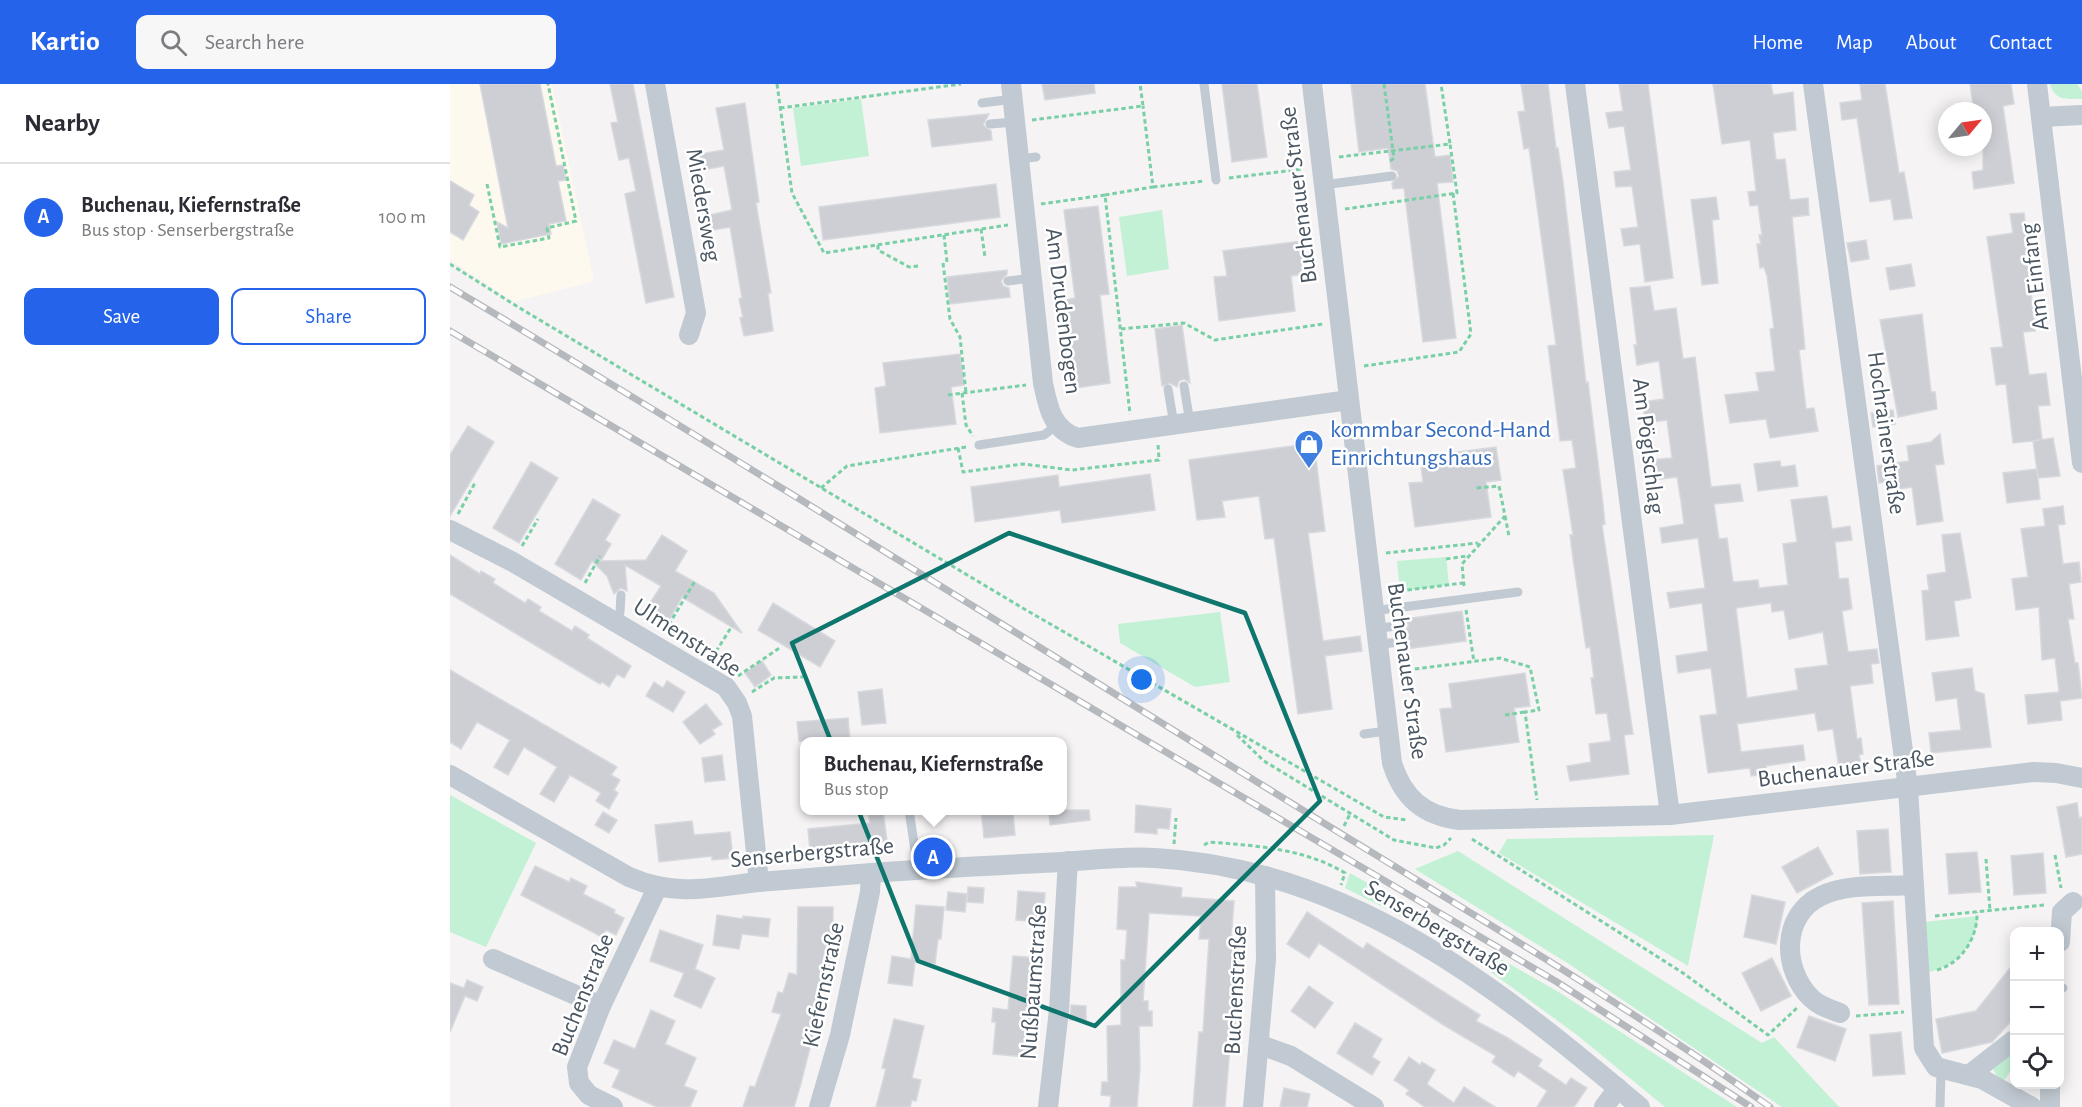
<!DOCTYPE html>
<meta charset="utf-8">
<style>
body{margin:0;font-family:"Alegreya Sans",sans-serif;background:#f7f7f7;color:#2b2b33}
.controls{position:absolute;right:18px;bottom:18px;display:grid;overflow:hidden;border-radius:12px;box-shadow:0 3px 15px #0003}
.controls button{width:54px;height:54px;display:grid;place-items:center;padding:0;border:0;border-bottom:2px solid #e1e1e2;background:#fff;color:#2b2b33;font:30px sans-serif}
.compass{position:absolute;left:1488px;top:18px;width:54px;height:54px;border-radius:50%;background:#fff;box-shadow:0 3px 15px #0003;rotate:61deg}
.you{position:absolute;left:692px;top:596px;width:21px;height:21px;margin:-15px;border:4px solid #fff;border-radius:50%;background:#1a73e8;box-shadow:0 0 0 9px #1a73e833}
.badge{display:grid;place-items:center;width:39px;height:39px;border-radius:50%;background:#2563eb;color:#fff;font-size:20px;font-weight:700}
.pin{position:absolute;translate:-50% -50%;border:3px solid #fff;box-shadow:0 2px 6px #0006}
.popup{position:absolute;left:350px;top:653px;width:267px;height:78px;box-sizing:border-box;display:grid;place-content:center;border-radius:12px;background:#fff;filter:drop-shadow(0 2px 4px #0005);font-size:20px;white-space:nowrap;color:#7c7c81}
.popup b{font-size:22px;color:#2b2b33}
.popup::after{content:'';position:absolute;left:50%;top:100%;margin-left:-12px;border:12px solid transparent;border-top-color:#fff}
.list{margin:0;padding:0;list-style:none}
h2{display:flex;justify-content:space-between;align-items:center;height:78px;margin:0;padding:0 24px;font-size:26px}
h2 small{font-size:20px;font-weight:400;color:#7c7c81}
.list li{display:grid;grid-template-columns:39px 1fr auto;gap:18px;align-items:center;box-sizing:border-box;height:108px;padding:0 24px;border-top:2px solid #e1e1e2}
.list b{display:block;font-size:22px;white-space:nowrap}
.list p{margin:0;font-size:20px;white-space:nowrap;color:#7c7c81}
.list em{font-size:20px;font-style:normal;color:#7c7c81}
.actions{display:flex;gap:12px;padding:18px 24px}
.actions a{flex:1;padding:14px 0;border:2px solid #2563eb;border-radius:12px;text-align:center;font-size:21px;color:#2563eb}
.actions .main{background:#2563eb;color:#fff}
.icon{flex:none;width:33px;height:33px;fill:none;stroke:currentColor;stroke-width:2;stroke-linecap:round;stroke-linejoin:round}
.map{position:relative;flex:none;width:1632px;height:1023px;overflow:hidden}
header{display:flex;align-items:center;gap:36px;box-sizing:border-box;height:84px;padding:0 30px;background:#2563eb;color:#fff}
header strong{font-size:28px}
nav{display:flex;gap:33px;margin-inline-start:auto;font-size:21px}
.search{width:420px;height:54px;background:#f7f7f7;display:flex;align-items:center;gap:15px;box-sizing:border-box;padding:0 21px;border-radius:12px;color:#7c7c81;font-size:22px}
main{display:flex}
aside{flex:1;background:#fff}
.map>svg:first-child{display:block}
.commercial{fill:#fdf9ef}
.green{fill:#c3f1d5}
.building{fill:#cdcfd5;stroke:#d7d9de;stroke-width:1.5;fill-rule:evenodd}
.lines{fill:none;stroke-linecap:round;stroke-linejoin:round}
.path{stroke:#7ad0a6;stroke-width:3;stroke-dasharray:4.5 3;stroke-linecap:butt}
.service{stroke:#c1cad2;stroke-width:9}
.minor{stroke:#c1cad2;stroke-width:20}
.rail-casing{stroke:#b5b8bd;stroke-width:7}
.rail{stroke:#fff;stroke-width:4.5;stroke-dasharray:14;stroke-linecap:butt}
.marked{fill:none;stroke:#0f766e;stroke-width:4.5;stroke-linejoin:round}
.labels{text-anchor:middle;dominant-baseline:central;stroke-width:5;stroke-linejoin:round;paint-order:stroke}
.street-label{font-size:24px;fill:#4a5661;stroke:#fff}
.shop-label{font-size:24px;fill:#366cbe;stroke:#fff;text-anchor:start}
</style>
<header>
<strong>Kartio</strong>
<div class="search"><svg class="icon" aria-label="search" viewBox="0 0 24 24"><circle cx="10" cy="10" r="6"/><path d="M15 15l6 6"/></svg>Search here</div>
<nav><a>Home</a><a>Map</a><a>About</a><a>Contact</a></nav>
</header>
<main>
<aside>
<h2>Nearby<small></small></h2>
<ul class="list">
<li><span class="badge">A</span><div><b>Buchenau, Kiefernstraße</b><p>Bus stop · Senserbergstraße</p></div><em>100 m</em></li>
</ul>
<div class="actions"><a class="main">Save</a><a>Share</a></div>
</aside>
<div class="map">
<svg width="1632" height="1023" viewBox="0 0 1632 1023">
<rect width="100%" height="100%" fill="#f5f3f3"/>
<polygon class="commercial" points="0,0 102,0 144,197 64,218 0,176"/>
<g class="green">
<path d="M1600,0h27l5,7v8c-16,0 -27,2 -32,-15z"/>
<polygon points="411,15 419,72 351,82 343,24"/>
<polygon points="712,126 719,185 677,192 669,133"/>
<polygon points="996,473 999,501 950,507 947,477"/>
<polygon points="770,528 780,598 745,603 670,559 668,540"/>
<polygon points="0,711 86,759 36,863 0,848"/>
<polygon points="1264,751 1238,882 1049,769 1057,755"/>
<polygon points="1008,767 1312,959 1324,953 1389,1023 1332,1023 1119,880 965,785"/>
<polygon points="900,789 1107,907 1287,1023 1215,1023 1127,951 1019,872 978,846 895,804"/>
<path d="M1528,832c-3,29 -21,49 -49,56l-4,-50z"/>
<polygon points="1564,964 1564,987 1561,986 1554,997 1546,991 1542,983"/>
</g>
<g class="building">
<polygon points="30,0 90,0 106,82 113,81 116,96 108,97 116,137 99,140 101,150 51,160 47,138 58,144"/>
<polygon points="160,0 183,0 224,213 196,219 175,110 186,107 179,74 169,76 161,39 168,38"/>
<polygon points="592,0 644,0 645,9 595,16"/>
<polygon points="772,0 807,0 817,73 782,78"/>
<polygon points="901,0 975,0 985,73 1000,71 1003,98 987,99 1006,254 973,258 954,104 943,105 942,99 949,92 947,87 941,85 938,64 909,68"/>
<polygon points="1071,0 1098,0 1106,64 1108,64 1113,98 1136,299 1138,298 1153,420 1155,440 1152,441 1183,650 1174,651 1179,690 1120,697 1117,682 1141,678 1139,660 1161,657 1157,629 1146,630 1141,594 1144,594 1140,563 1136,564 1123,474 1120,451 1123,451 1113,386 1126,384 1122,356 1110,357 1098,262 1106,261 1079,64 1074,65 1068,28 1075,27"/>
<polygon points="1169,0 1198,0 1223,194 1195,198 1190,160 1174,162 1171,145 1188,143 1182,102 1166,103 1164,88 1181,86 1174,42 1159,44 1156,29 1173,27"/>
<polygon points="1263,0 1321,0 1323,11 1343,8 1346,46 1323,49 1326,76 1335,75 1340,116 1358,114 1359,131 1342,133 1355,265 1349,266 1356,325 1364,324 1368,347 1320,354 1316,335 1280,339 1275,311 1309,307 1306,289 1325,287 1320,245 1324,244 1317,192 1314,183 1310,184 1307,160 1311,160 1309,151 1312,151 1308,121 1300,122 1298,108 1306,107 1300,56 1272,60"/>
<polygon points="1410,0 1435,0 1449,89 1454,88 1462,134 1444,136 1441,115 1420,118 1407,34 1392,36 1390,19 1412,16"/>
<polygon points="1520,0 1561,0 1564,20 1553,22 1564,99 1524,105 1522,88 1533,86 1533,25 1524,27"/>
<polygon points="295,19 309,118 306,119 321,209 318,209 323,247 294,252 290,234 293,233 289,215 292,214 280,143 258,147 255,132 282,126 274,82 247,87 244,71 274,66 266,24"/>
<polygon points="539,30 533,41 541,47 542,56 482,63 478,36"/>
<polygon points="0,97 24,111 19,121 29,128 13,156 0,148"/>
<polygon points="546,100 550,133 373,156 369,123"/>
<polygon points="1266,113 1269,135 1262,136 1268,199 1252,201 1241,116"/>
<polygon points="648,122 659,210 650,211 660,299 626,304 615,216 625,214 614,126"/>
<polygon points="1574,129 1583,198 1580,199 1585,247 1573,248 1579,291 1596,289 1600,321 1588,322 1592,356 1563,359 1556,300 1546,301 1541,264 1553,263 1537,153 1563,149 1560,130"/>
<polygon points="1416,156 1419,175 1401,178 1397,159"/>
<polygon points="851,157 855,190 841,192 845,227 769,237 764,193 777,192 773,167"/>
<polygon points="1461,180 1465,202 1440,206 1436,184"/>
<polygon points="557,186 557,190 551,197 553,202 559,204 560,213 500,220 497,193"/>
<path d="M1200,202l4,25 22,-3 7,51 12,-2 16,130 29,-3 3,17 -29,3 5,35 8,-1 6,44 25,-2 1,8 29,-3 -5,-41 14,-2 -6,-42 36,-4 5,33 18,-3 2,14 -17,2 4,37 9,-1 4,31 -10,2 6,41 29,-3 2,14 -8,1 2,19 -23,3 7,53 4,-1 2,16 -4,1 2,9 -22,4 -6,-39 -15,2 -3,-18 -78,11 4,28 62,-7 2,15 -39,6 1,8 -16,2 -1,-8 -42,5 -8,-57 17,-2 -6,-46 -33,5 -2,-17 32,-5 -6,-48 -32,5 -3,-15 38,-5 -7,-50 -36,5 -2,-15 24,-4 -3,-23 -4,-24 -24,3 -3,-20 22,-2 -5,-38 -22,3 -1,-11 -1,-10 21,-3 -5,-38 -22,4 -3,-20h3l-7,-57zM1321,519l1,9 12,-2 5,29 34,-7 5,33 -33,4 3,21 -51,8 -11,-90z"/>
<polygon points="1472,230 1481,308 1485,308 1487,325 1448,333 1430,236"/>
<polygon points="732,241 740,299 734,295 729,297 727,303 720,299 712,302 705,245"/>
<polygon points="510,270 514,301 501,303 506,340 430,349 425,304 436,302 433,279"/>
<polygon points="1443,326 1445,340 1423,343 1421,329"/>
<polygon points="18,342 44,358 0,432 0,371"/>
<polygon points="1490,350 1494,380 1485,381 1493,437 1467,441 1462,403 1436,407 1435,398 1429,399 1427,382 1459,377 1457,362 1481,358"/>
<polygon points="1603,354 1610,392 1588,394 1583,357"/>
<polygon points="864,359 875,447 858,449 873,557 910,552 912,567 875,572 882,625 848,630 824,454 815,455 809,412 772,417 775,433 747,436 739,376"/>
<polygon points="1046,363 1051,396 1036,398 1041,433 965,443 959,399 973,398 970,373"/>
<polygon points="1330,377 1331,383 1345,381 1348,402 1308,407 1304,380"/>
<polygon points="81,378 108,394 69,459 43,444"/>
<polygon points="1587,385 1590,415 1557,419 1553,389"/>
<polygon points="700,390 705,426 612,439 610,426 525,438 521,403 608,391 609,403"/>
<polygon points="143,415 170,431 155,456 161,460 151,477 196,476 212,451 237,467 225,487 264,509 292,549 232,513 217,540 203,532 208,523 200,519 211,502 175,481 177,507 171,504 164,510 157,492 142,477 131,496 105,480"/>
<polygon points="1613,422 1615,440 1608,441 1613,480 1629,478 1631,498 1619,500 1624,535 1618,535 1625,579 1628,579 1632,614 1610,617 1612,636 1578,640 1575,611 1609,608 1605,574 1592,576 1589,523 1566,526 1562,495 1578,493 1571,445 1595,442 1593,425"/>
<polygon points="1510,449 1521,514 1504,517 1509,552 1476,556 1472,507 1479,506 1477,491 1496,488 1492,451"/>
<polygon points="0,471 30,490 31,487 45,495 43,499 75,519 78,515 91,523 89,527 122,547 125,542 139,551 137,554 181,582 174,594 167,590 159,603 152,598 150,600 0,510"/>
<polygon points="323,519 385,557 370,583 308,546"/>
<polygon points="1012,527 1016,557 955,565 961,557 953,550 959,541 954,535"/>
<polygon points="312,577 321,591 305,603 295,589"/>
<polygon points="1522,584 1525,607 1534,610 1541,663 1481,669 1479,649 1511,646 1507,614 1486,617 1482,589"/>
<polygon points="0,586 167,683 161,691 170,696 164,706 168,709 159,725 146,717 151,709 120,691 104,718 90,710 107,683 74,663 58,691 44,683 60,656 27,638 11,665 0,658"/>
<polygon points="1075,589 1080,622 1064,624 1069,658 996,668 990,625 1002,624 999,600"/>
<polygon points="217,597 235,608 223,628 196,612 204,598 213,604"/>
<polygon points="432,605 436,639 412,641 408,608"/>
<polygon points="256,620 272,640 262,646 265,650 250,660 233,638"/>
<polygon points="398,634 400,657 349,657 347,638"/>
<polygon points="272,671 275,696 255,698 252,674"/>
<polygon points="1627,719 1629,734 1632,733 1632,770 1616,773 1607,723"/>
<polygon points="686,721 721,725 719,745 707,744 707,750 685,748"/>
<polygon points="418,726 433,726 437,757 360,767 358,745 420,739"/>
<polygon points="531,726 563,729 565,751 534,754"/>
<polygon points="599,726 639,726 640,736 600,741"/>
<polygon points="153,728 167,736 159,749 145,741"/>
<polygon points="242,737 244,751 280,748 283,774 262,776 262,772 209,778 205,741"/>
<polygon points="1438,745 1441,788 1410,790 1407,747"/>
<polygon points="1368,763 1383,790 1347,809 1332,783"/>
<polygon points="1527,768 1531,808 1499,810 1496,770"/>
<polygon points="1593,769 1596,809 1564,811 1561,772"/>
<polygon points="85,782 119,798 121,794 137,802 133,810 165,826 164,829 174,834 166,851 156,846 152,853 71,811"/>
<polygon points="686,798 732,804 731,813 784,817 781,858 792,858 791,880 786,880 782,930 786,930 784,951 781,951 775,1023 743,1023 749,948 753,948 759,855 749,855 751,832 699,829 693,917 698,917 698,927 702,927 702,942 689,942 690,984 687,1023 660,1023 661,1012 651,1011 652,998 658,998 657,942 671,941 671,876 675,876 677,846 667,845 669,803 687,803"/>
<polygon points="518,803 534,804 533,819 517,818"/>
<polygon points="568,807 595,809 593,838 566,836"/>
<polygon points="498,808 517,810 515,828 496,826"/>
<polygon points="1302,811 1335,818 1326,860 1294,853"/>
<polygon points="1443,817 1449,920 1419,921 1412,819"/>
<polygon points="466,821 494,823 491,855 488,855 485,880 465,878 462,902 438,899 442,872 461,875"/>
<polygon points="348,823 383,823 383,875 376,899 372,898 361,938 366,940 350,1003 344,1023 293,1023 300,1002 305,1003 331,930 322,928 328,908 333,909 339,889 347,891"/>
<polygon points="857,828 913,865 917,859 1030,931 1026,937 1058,954 1092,976 1088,982 1116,1001 1121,994 1137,1004 1124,1023 1087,1023 1097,1007 1068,987 1064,993 1042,978 1046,972 992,940 869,859 859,874 837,860"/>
<polygon points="267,831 293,835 293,832 320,835 318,853 292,850 289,865 263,861"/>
<polygon points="210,846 253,861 245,885 265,894 251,924 224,912 234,889 200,877"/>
<polygon points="563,872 588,874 578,973 543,970 546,938 542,938 543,924 558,926"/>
<polygon points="1322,874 1341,912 1311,927 1292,889"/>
<polygon points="1564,879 1564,934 1542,958 1492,969 1486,935 1526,927"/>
<polygon points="17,896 33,903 27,917 15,912 0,948 0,899 14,904"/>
<polygon points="859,902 883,919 865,944 841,927"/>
<polygon points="621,921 636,922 636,936 620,936"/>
<polygon points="201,926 225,937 215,960 246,974 234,1002 247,1007 240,1023 207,1023 162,1003 170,986 154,979 164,956 185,965"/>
<polygon points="1359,932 1396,945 1385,977 1347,963"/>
<polygon points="444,935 474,942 462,994 471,996 466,1017 462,1016 460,1023 426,1023 436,985 432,984"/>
<polygon points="905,939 932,955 922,973 930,978 922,991 887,969"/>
<polygon points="1451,948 1455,990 1423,992 1420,951"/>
<polygon points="959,973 970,981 972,978 985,986 977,1000 1004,1019 1014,1003 1045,1023 975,1023 956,1010 959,1006 944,996"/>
<polygon points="834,1004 860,1010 857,1023 830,1023"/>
</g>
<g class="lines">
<g class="path">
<polyline points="327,0 342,109 374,169 558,141"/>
<polyline points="934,0 944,74 938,79"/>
<polyline points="330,24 511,0"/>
<polyline points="582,36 693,22 690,0"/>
<polyline points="889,73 1000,60 991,0"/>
<polyline points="779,94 853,85"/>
<polyline points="37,100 50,163 99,154 97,144 126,137 98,0"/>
<polyline points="703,103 755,97"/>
<polyline points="655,111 703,103 693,22"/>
<polyline points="591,120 655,111 680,330"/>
<polyline points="895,125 1007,109 1000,60"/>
<polyline points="531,145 535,173"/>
<polyline points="494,151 497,178"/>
<polyline points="428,161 428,166 459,183 468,182"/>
<polyline points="493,179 500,235 510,253 516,309"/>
<polyline points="0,180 68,223 576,526 934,733 957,736"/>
<polyline points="671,245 734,239 765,256 873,240"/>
<polyline points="914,282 1009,268 1021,250 1003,109"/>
<polyline points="512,309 516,341 523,352"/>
<polyline points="498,311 576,301"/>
<polyline points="508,364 513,388 573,380 622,386 709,376 708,360"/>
<polyline points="371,404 397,382 516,363"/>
<polyline points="8,430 26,397"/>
<polyline points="1055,432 1059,452"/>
<polyline points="72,462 88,435"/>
<polyline points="936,469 1028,459"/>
<polyline points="996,475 1017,472"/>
<polyline points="135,499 150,472"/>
<polyline points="1014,502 1012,480 1055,432 1049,402 1026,404"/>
<polyline points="950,507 1013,499"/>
<polyline points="1016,526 1024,578"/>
<polyline points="215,547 245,497"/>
<polyline points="262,574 282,542"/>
<polyline points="950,587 1050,574 1080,583 1089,626 1075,628 1087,716"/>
<polyline points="288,592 331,563"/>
<polyline points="302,608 324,594 353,593"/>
<polyline points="1055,631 1075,628"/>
<polyline points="787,651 814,677 944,756 986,764 994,761 1001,754"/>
<polyline points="894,742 900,730"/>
<polyline points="1022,755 1233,889 1318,951 1347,924"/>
<polyline points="724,760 726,734"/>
<path d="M754,761l5,-3c48,4 94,6 136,31l-4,12"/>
<polyline points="1605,771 1611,804"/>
<polyline points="1536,775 1540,827"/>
<polyline points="1485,832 1595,821"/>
<path d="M1487,886c25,-7 41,-33 40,-58"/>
<polyline points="1406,932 1454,928"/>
</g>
<g class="service">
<polyline points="754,0 766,96"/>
<polyline points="532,19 563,15"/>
<polyline points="540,40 565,38"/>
<polyline points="569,75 586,73"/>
<polyline points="873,101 942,92"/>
<polyline points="558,197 581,194"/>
<polyline points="734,302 740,339"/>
<polyline points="718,305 724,341"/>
<polyline points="529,361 594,351 607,341"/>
<polyline points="923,527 1068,508"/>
<polyline points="166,538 170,528 171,511"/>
<polyline points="925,545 952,541"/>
<polyline points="927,561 954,557"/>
<polyline points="914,650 937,647"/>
<polyline points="459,726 468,786"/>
<polyline points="1610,903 1613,904"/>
<polyline points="1490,1023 1491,986"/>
</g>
<g class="minor">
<polyline points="205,0 246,229 239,251"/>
<path d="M561,0l32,299c5,24 9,47 35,55l271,-38"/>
<path d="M862,0l80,679c11,35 32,53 68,57l210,-5 364,-43 22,1 26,5"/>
<polyline points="1125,0 1220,731"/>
<polyline points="1363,0 1458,704 1474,964 1486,983 1532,995 1582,1023"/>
<polyline points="1587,0 1632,379"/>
<polyline points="1591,33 1632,31"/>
<polyline points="0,446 63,478 276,603 287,619 292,632 309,798"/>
<path d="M0,691l179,102c47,20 80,11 129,5 38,-3 76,-6 114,-9 63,-5 127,-8 190,-11 31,-2 62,-6 93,-4 194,10 343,129 485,249"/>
<polyline points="1610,858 1612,828 1623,818"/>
<polyline points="43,875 151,922"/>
<path d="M1390,929c-10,-4 -21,-7 -29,-15 -29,-29 -30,-83 10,-102 26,-13 63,-9 91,-11"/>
<polyline points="811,961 841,972 924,1023"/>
<polyline points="1519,991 1564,956"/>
<polyline points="1600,1000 1600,1023"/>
<polyline points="163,1023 139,1011 129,999 127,983 151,922 207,804"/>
<polyline points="369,1023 390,951 420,808 421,789"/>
<polyline points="598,1023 609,926 618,777"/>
<polyline points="803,1023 816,875 815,792"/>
<polyline points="1154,1023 1168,1004"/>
</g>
<g class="rail-casing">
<g id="rail">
<path d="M0,203c273,163 542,331 812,498 170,106 345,206 508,322"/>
<polyline points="0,247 1107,898 1301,1023"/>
</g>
</g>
<use href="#rail" class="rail"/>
</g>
<path class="marked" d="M559,449l236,80 75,188 -225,225 -177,-65 -126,-318z"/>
<defs>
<g id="shop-pin" transform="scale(1.5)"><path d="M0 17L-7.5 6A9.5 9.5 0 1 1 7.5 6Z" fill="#3f7fe0" stroke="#fff"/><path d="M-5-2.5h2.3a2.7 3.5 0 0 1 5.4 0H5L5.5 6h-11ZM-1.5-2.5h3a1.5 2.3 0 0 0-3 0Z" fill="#fff"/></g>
</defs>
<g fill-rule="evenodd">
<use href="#shop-pin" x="859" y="360"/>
</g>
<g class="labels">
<g class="street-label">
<text transform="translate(849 111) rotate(-97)">Buchenauer Straße</text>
<text transform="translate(253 121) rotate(80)">Miedersweg</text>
<text transform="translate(1585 193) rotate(-97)">Am Einfang</text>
<text transform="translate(613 227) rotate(83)">Am Drudenbogen</text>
<text transform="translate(1436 349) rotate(82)">Hochrainerstraße</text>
<text transform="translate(1198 362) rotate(83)">Am Pöglschlag</text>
<text transform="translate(237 554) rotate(33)">Ulmenstraße</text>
<text transform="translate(957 587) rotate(82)">Buchenauer Straße</text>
<text transform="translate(1396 685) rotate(-7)">Buchenauer Straße</text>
<text transform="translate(362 769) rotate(-5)">Senserbergstraße</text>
<text transform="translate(987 844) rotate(31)">Senserbergstraße</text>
<text transform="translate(584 898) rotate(-86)">Nußbaumstraße</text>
<text transform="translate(374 901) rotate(-78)">Kiefernstraße</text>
<text transform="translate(786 906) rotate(-87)">Buchenstraße</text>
<text transform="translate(133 911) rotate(-68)">Buchenstraße</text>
</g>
<g class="shop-label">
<text x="880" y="346">kommbar Second-Hand<tspan x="880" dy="28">Einrichtungshaus</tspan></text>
</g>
</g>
</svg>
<div class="controls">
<button>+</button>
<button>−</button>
<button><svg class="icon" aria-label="locate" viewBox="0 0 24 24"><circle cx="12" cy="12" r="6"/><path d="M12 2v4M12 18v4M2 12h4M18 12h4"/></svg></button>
</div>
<svg class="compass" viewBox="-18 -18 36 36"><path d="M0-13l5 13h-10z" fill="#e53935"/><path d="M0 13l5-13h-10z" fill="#7c7c81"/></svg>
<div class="you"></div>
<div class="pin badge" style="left:483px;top:773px">A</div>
<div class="popup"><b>Buchenau, Kiefernstraße</b>Bus stop</div>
</div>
</main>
